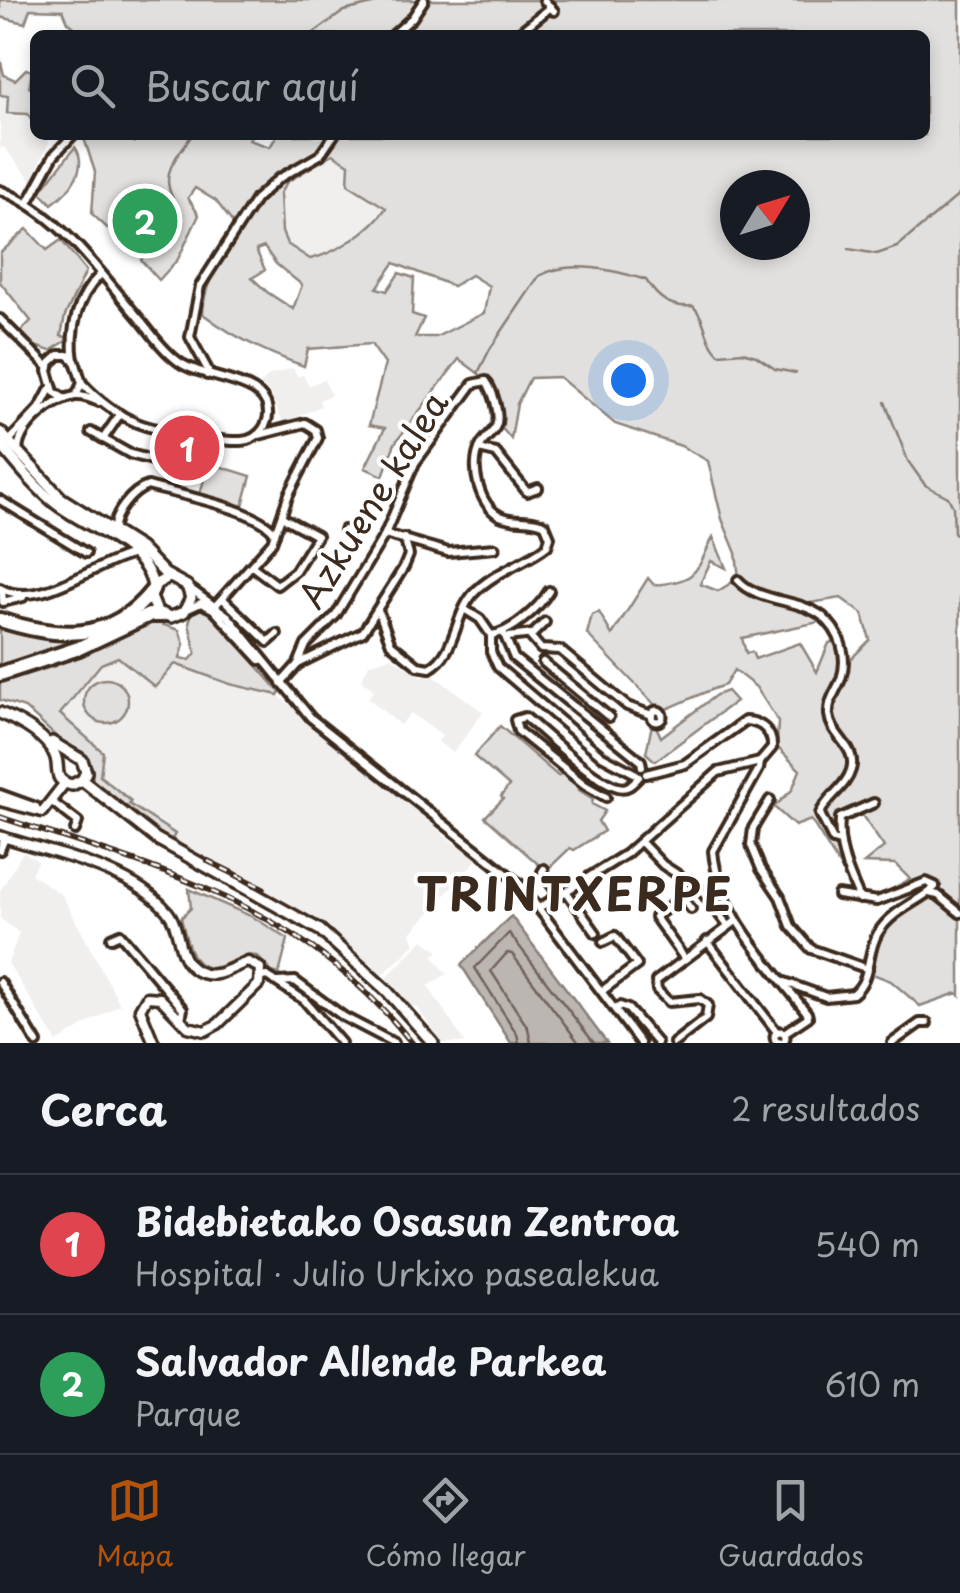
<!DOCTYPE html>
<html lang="es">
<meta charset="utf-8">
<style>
body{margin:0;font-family:"Playpen Sans",sans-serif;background:#20242c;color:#f1f3f6}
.compass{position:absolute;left:720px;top:170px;width:90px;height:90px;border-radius:50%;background:#171b24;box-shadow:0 5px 15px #0003;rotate:52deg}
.you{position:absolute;left:628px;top:380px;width:35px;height:35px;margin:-25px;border:8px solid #fff;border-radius:50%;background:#1a73e8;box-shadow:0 0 0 15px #1a73e833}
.badge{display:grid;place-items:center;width:65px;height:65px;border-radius:50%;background:#b45309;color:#fff;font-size:32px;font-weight:700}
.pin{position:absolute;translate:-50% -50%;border:5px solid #fff;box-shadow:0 2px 10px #0006}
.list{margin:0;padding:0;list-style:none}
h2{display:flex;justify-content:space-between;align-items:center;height:130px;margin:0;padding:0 40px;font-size:42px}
h2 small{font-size:32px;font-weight:400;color:#9ea1a6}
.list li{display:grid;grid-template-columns:65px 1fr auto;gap:30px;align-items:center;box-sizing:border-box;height:140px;padding:0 40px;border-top:2px solid #363941}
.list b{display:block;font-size:38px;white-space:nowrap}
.list p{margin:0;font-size:32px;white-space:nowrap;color:#9ea1a6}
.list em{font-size:32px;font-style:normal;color:#9ea1a6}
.icon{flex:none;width:55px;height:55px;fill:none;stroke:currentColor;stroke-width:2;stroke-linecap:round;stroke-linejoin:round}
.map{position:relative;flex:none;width:960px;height:1043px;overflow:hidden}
.search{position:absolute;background:#171b24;box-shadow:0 5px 15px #0003;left:30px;right:30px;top:30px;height:110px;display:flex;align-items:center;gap:25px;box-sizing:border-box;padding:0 35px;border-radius:15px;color:#9ea1a6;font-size:38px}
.sheet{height:410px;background:#171b24}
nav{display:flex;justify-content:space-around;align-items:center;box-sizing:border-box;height:140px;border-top:2px solid #363941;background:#171b24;font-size:28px;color:#9ea1a6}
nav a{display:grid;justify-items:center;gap:5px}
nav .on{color:#b45309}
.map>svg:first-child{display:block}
.built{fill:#f1efee}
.green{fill:#e2e0de;stroke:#8e857e;stroke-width:2.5;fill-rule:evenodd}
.water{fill:#bcb6b3;stroke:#887e77;stroke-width:2.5}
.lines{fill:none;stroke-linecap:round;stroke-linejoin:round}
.shore{stroke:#6f625a;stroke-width:2.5}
.stream{stroke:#887e77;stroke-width:2.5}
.minor-casing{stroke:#3b2a1e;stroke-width:14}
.tertiary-casing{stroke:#3b2a1e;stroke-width:15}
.secondary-casing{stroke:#3b2a1e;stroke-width:16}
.motorway-casing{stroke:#3b2a1e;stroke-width:20}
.minor{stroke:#fff;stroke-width:6}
.tertiary{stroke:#fff;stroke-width:8}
.secondary{stroke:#fff;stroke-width:9}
.motorway{stroke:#fff;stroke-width:12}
.rail-casing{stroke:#3b2a1e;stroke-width:6}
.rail{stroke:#fff;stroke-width:2.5;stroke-dasharray:8;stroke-linecap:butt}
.labels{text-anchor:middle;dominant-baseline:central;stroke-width:8;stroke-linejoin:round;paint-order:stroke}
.street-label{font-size:35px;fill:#3b2a1e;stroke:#fff}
.district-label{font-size:45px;font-weight:bold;letter-spacing:2.5px;fill:#3b2a1e;stroke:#fff}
</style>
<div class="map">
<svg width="960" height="1043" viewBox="0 0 960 1043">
<rect width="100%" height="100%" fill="#fff"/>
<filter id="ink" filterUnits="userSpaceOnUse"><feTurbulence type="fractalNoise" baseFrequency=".01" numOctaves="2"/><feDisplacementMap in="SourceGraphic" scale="20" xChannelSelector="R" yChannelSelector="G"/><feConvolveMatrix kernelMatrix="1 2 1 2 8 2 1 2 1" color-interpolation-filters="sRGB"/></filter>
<g filter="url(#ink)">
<g class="built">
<polygon points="0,95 8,95 28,114 35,123 35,135 44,135 49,142 32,181 4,147 0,149"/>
<polygon points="333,153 349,164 349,184 386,207 376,222 323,256 310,259 287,244 282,232 280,193 287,182"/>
<polygon points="293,368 298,377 303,375 309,386 324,379 331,395 319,400 321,406 283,423 270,393 260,384 270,375"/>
<polygon points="118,657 155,686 174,664 230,684 278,695 455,844 459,841 479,857 411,933 415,944 383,975 312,918 172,838 174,833 128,804 130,800 100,776 103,752 59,715 101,664"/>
<polygon points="391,657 422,677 430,673 483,712 453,753 438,742 442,736 411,713 400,725 368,698 374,690 361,680 369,664"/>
<polygon points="23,852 38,861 31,874 62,895 120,1004 57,1042 8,963 19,933 0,918 0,891"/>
<polygon points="423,940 439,951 433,956 447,974 428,986 465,1043 441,1043 418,1008 411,1006 386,978"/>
</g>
<g class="green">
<path d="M0,0h960v996l-3,-3 -37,13 -29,-25 -21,-8c8,-43 21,-53 56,-77l13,2 -3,-16 -8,-3 -45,15 27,-15 -15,-15 -31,-1 20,-16 -25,-36 -18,10 12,48 -8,6 -34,-55 -16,6 -21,-19 18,-17 8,-20 -23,-23 1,-26 -22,-34 -22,-17 -9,15c-25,7 -46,21 -70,28l2,-6 -70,-73 5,-19 7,-3 13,23 36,-57 6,7c43,-4 41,-11 59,-48l13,31 -15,-7 -11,23 18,7 21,-13 -3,-25 -14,-34 -14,-58 -27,-15 -66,-22 -56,-47 -29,1 -13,26 -6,35 -11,-13 -6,-41 -35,-26 -64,84 -12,33 -18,-8 20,-40 -16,-3 16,-61 -14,-20 -63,5 -4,17c-37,-13 -70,-28 -101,-52 0,-33 20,-56 36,-83l-23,-30 -21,-13 -7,10 11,17 -21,44 -19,21 -18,-20 8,-11 -26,-19 -6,7 -25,-23 3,-42 -12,-37h39l12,7 4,-7h114l-3,5 21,7 7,-12h648v-100h-841l-16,-13 -5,-12 -33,-1 -5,14 -25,-6zM333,154l16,10 -1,20 38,24c-15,22 -49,45 -76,51l-23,-15 -5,-12 -2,-39 7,-11zM735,185h60v60h-60zM264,247l12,17 26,21 -9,24 -26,-17 -15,-14 13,-8 -9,-20zM394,263l59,23 18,-11 18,11 -5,27 -48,24h-21l9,-19 -12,-4 2,-36 -15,-5 -12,18 -10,-3zM841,598l22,16 7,26 -19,19h-5l-3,-19 -14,3 -12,29 -17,-29 -45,16 -3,-7 -6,1 -4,-15 87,-18 -17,-11 -2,-6z"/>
<polygon points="0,58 4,75 15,80 26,69 32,71 29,87 35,92 35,123 28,114 7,113 8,96 0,95"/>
<path d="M75,147c14,20 -4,43 -23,57l-12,-12z"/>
<polygon points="27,229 47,250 61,240 86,271 65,316 61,336 67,337 66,341 50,351 35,346 21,331 31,321 0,282 0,253"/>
<polygon points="209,463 251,476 242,509 199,497"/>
<polygon points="203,606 223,622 226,630 280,692 278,695 230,684 175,664 155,687 118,657 101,664 60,714 103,752 100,776 131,801 129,804 175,834 172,839 185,847 184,850 100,790 93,783 92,767 83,752 63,743 25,708 0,700 0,682 55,666 152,621 179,630 184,644 180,658 190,660 196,653 189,623 193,609"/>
<polygon points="0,627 51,639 87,637 0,668"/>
<circle cx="106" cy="701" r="22"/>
<polygon points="727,691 736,701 655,761 646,753 653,720 661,737 716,695"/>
<polygon points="500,726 558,776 565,769 582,782 579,790 593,799 592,804 605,811 598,821 604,831 574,850 570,848 546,871 485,817 503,799 501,796 509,786 474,756"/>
<path d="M189,889l64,28 35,22 -9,35 -7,-2 -15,-16c-14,-2 -21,4 -33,9 -33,13 -37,-24 -43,-47l10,-10z"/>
</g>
<polygon class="water" points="511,916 607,1043 511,1043 461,965"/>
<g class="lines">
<g class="shore">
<polyline points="519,1043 517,1034 475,968 509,933 594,1043"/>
<polyline points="531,1043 528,1028 491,971 507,953 512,954 579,1043"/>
</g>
<g class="stream">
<polyline points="311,35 344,11 388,0"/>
<polyline points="849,249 877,254 897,247 960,194"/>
<path d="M149,250l23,-28 5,-17c-20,-29 -3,-44 15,-70"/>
<path d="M478,373l12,-24 49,-73c30,-17 76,-6 107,4 12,19 24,28 47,26 14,14 11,34 26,48l24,-2 13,4 19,13 21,4"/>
<polyline points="885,402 908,461 925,485 948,497 953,507 954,532 960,538"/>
</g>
<g class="minor-casing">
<g id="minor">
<polyline points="544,0 554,11"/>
<polyline points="393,35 412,18 424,0"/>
<polyline points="516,35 551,7"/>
<path d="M0,190c63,25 100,84 143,133 11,14 22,29 36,39 22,16 77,17 87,41 7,18 -6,37 -25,38 -21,1 -84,-10 -104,-18 -21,-9 -40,-24 -55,-40"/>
<polyline points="28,203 54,155 73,135"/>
<polyline points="0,319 48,367"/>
<path d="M74,361c-5,-31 3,-64 26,-86"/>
<polyline points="207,375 208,370 190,337 200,286 256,199 278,179 320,155 334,135"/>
<polyline points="65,399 54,392 48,371 50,363 59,355 68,355 75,361 82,383 76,396"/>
<polyline points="91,432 130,454 171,465"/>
<polyline points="103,439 120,414"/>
<polyline points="9,441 40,408 50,389"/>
<polyline points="479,449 496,453 527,492 538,488"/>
<path d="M18,450c2,-24 34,-50 57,-54 9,-1 17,3 24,6"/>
<polyline points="0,500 86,553"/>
<polyline points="344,530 354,536"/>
<path d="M114,532c-2,-17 18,-41 34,-46 28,8 115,24 127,48"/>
<polyline points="385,534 448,552 495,548"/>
<polyline points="252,566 277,585 295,571 317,536 282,517"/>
<path d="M738,580c21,23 60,18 84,36 18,15 27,40 19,63 -5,13 -13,21 -12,36 2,22 29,32 22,55 -5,18 -25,27 -31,44l13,26 6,2"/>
<polyline points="188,587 228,616 311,718 521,885 640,1043"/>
<path d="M0,588c40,23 93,-25 134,-34"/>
<polyline points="2,590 3,602 23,597"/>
<polyline points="223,599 268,642 277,634"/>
<polyline points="216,605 272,542 289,494 318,438 316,430 305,423 259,435"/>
<polyline points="188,609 201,603 213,609 260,660"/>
<polyline points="464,609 480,619 491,635"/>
<polyline points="504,634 514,658 641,761 642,767"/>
<polyline points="491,635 491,652 498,667 602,756 636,774"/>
<path d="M491,635c20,-2 48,-27 58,-44"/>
<polyline points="529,635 541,649 560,650 627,706 652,715"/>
<polyline points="508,637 533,634 545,622"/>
<polyline points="543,662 609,717"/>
<polyline points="298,664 363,632 404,567 409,555 404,538"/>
<path d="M281,683l17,-19 8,-19 30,-30 49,-81 30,-71 58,-79 13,-3c7,10 15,34 10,45 -3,7 -11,12 -15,19 -12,21 -2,60 19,71 15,7 31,1 45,9l5,12 -3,9c-23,18 -54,26 -74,48 -19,22 -17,60 -43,74l-12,-2 -27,-22 -13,-34"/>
<circle cx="657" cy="716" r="5.5"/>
<path d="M646,774l39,-10 60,-43c16,0 28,11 27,27l-12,14 -1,7 -46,82c6,65 57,113 94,162l1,4 -24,16"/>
<polyline points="0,794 36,807"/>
<path d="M606,797l-21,-12 -67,-54 -3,-11 10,-3c22,18 68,63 93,70 10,3 15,-4 21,-10"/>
<polyline points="770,800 753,828 751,845 761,869 780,897 791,926 811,949 868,969"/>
<polyline points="52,802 78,822 75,830"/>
<polyline points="641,842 663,865 700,889 728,926"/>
<polyline points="0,850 5,838"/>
<polyline points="544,869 542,872 559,895"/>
<polyline points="566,891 596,933"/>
<polyline points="929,893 938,895 960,913"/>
<polyline points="838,895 877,901 926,882 935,886"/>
<path d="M860,899c-12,-27 -23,-51 -20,-81l34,-15"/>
<polyline points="539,908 626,854 718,772 760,762"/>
<polyline points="111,938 120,934 183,1009 181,1019"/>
<polyline points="707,941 777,1032"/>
<polyline points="684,958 655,917 682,897 691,909"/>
<polyline points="262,977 267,976 304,1000 341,1043"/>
<polyline points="0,982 37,1043"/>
<polyline points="278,982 295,981 344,1017 394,1043"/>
<path d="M785,982l41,15 27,-3c19,-15 13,-41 25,-61 14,-23 39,-30 57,-46"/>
<polyline points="602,991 637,965 615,936 603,942"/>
<polyline points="615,1009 620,1006 628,1009 657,1043"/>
<circle cx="780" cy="1037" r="5.5"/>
<polyline points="674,1043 706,1018 708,1005 700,999 669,1002 657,990 656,981 736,921"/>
<polyline points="892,1043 920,1023 927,1023"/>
</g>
</g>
<g class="tertiary-casing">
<g id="tertiary">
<polyline points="0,801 42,812 64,784"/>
<path d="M0,836c51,17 131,32 167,75 15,17 8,48 30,60 19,10 34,-4 51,-9l12,6 -1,16 -41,40 -13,7 -17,-4 -28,-29 -13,-1 -7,12 14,34"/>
</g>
</g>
<g class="secondary-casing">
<g id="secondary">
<polyline points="0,432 61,498 140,548 165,574 187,586 191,598 184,612 171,617 157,612 151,597 156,584 169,577"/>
<path d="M0,444c17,20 33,41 54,58 30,25 92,42 99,85"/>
<path d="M0,713c19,8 44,21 54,40 8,14 -4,27 18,32l10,-5"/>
<polyline points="52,742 82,760 86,772 82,780"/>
<polyline points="82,780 155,838 320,930 387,991 433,1043"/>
</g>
</g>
<g class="motorway-casing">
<g id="motorway">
<path d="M0,620c57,18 110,24 152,-29"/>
<polyline points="0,674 79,648 149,615 161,615"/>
</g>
</g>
<use href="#minor" class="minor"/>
<use href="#tertiary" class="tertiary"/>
<use href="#secondary" class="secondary"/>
<use href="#motorway" class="motorway"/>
<g class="rail-casing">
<g id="rail">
<path d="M0,817c164,54 299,85 412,226"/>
<polyline points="208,861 263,888"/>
</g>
</g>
<use href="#rail" class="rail"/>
</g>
</g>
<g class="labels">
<g class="street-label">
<text transform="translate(372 499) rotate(-58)">Azkuene kalea</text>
</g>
<g class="district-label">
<text x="575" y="892">TRINTXERPE</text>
</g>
</g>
</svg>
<svg class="compass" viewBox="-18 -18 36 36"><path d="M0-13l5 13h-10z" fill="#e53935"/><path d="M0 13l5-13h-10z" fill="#9ea1a6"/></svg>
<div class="you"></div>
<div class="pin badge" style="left:187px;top:448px;background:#e0444e">1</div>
<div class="pin badge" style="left:145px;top:221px;background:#2e9e5b">2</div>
<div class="search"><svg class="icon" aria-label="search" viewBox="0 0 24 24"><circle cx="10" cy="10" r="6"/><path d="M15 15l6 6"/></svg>Buscar aquí</div>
</div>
<section class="sheet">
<h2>Cerca<small>2 resultados</small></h2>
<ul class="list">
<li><span class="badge" style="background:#e0444e">1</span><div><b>Bidebietako Osasun Zentroa</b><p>Hospital · Julio Urkixo pasealekua</p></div><em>540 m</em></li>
<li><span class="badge" style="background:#2e9e5b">2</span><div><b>Salvador Allende Parkea</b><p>Parque</p></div><em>610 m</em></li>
</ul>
</section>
<nav>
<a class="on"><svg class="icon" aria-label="map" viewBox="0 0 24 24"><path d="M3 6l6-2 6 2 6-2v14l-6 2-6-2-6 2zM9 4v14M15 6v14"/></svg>Mapa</a>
<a><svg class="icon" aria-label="directions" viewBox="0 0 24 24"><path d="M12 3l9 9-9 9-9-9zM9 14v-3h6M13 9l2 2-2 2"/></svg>Cómo llegar</a>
<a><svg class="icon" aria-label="saved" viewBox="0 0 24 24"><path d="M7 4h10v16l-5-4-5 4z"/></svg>Guardados</a>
</nav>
